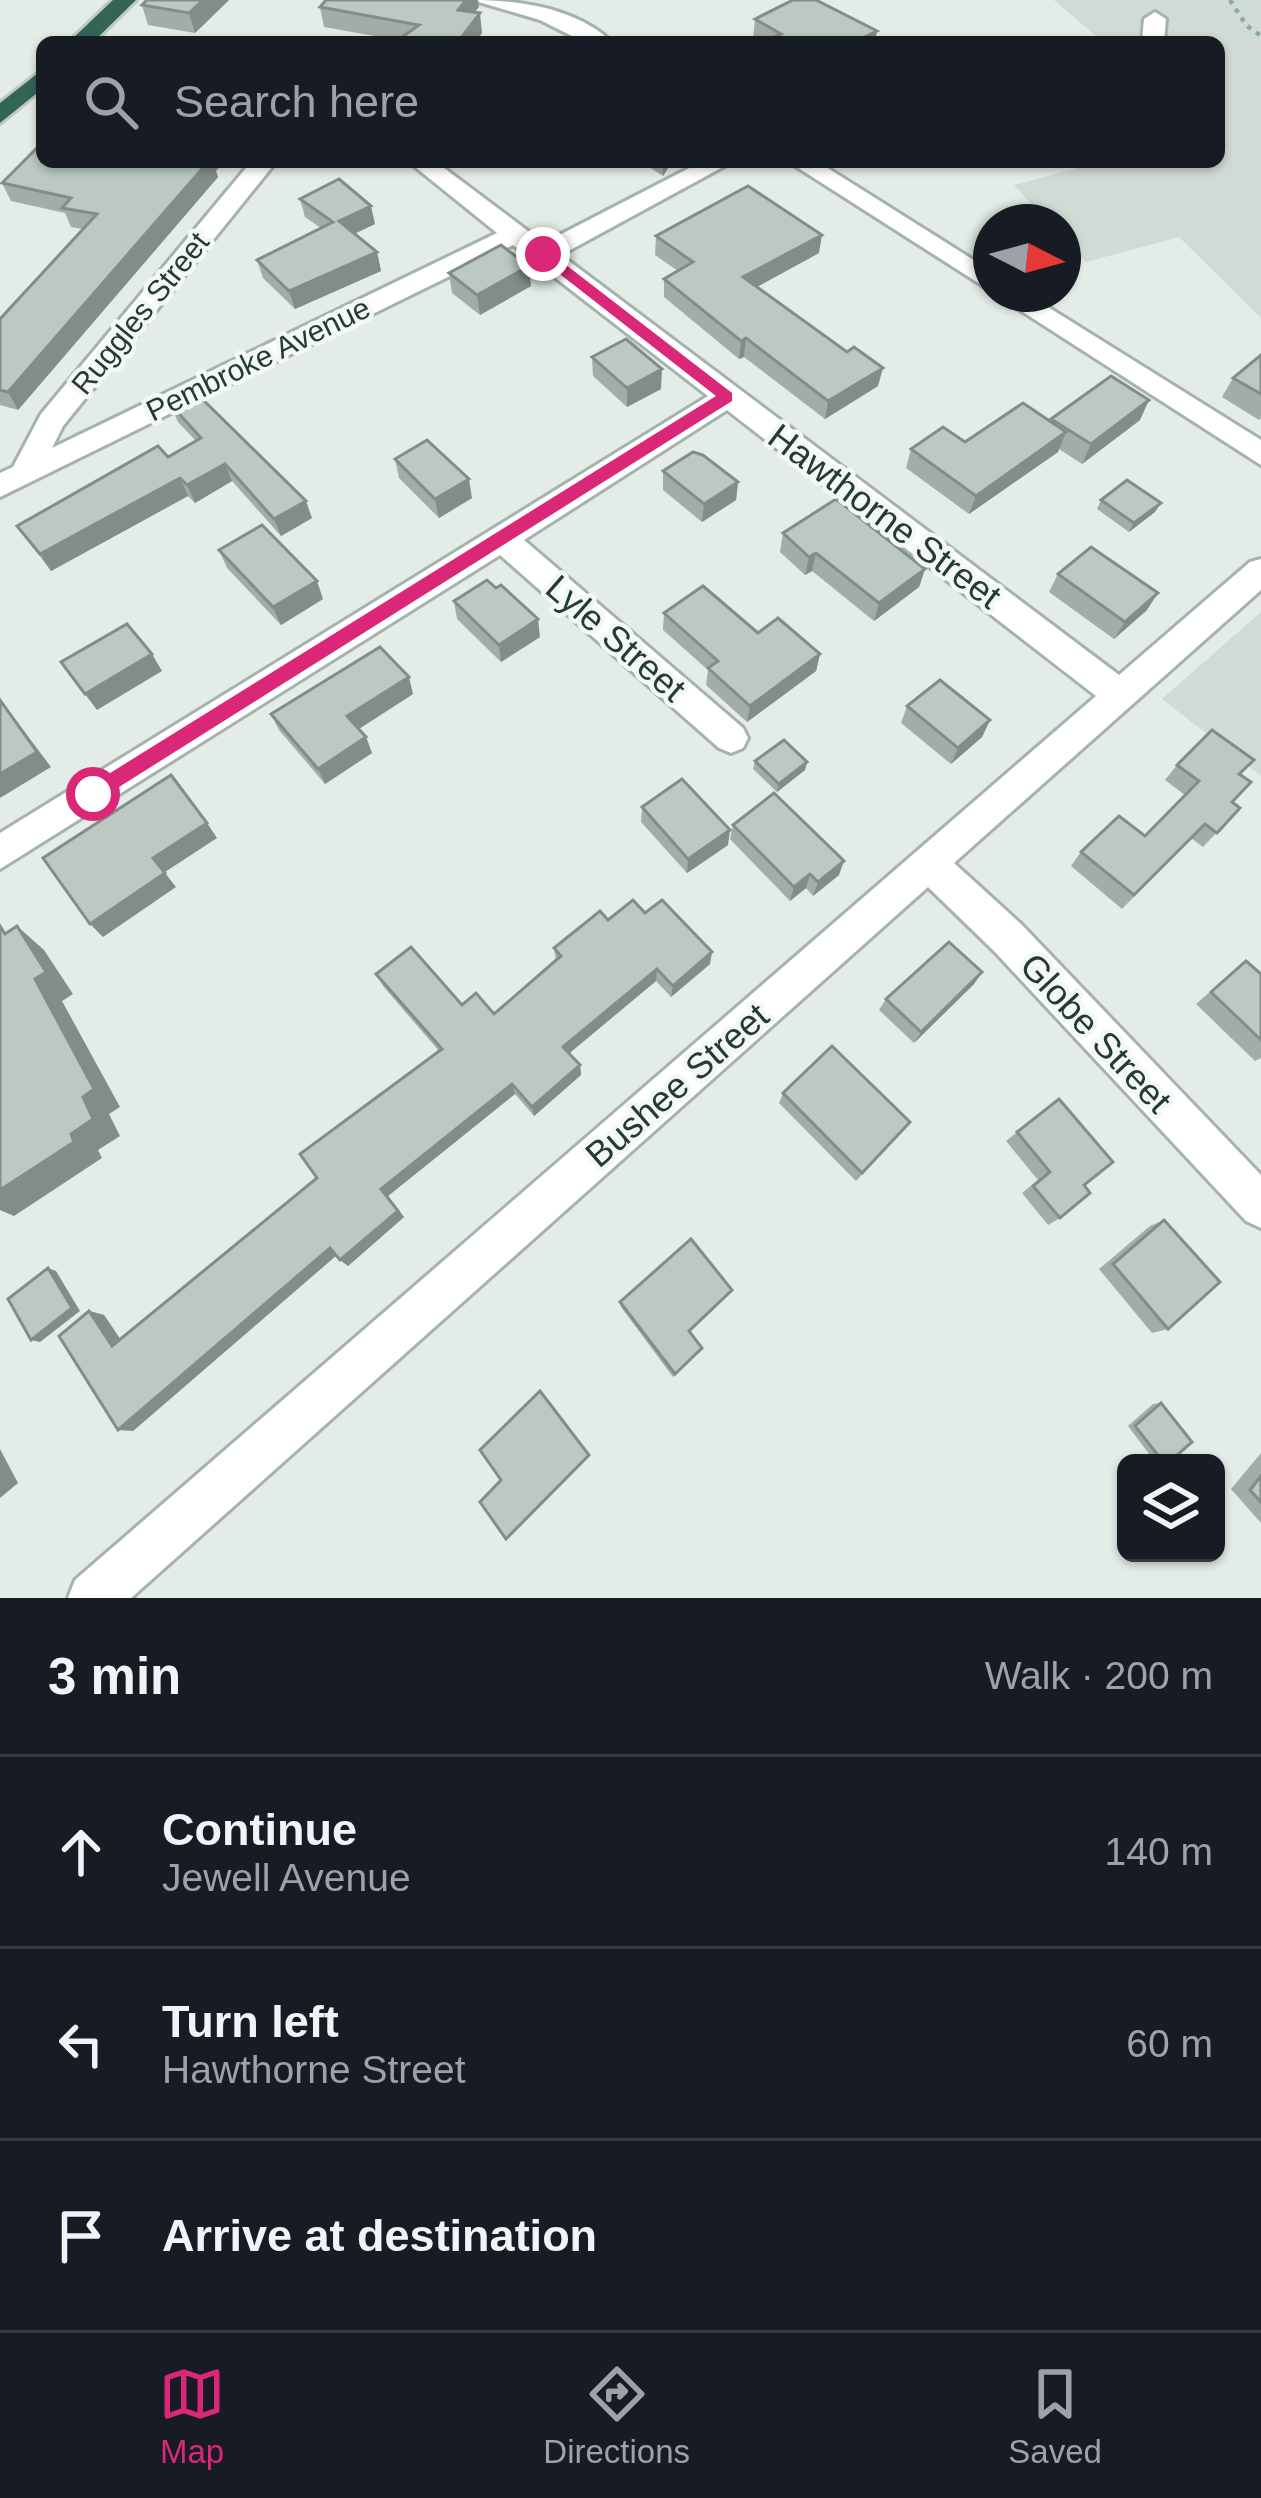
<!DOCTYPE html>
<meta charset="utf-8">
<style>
body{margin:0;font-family:Helvetica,sans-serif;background:#20242c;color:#f1f3f6}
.controls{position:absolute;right:36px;bottom:36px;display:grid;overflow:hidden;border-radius:18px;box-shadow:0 3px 9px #0004}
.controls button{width:108px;height:108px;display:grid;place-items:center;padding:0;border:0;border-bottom:3px solid #363941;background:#171b24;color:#f1f3f6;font:60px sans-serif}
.compass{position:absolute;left:973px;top:204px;width:108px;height:108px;border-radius:50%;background:#171b24;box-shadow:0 3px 9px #0004;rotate:96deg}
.stop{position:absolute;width:36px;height:36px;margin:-27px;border:9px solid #db2777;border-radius:50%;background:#fff}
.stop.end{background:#db2777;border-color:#fff;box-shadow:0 3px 12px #0008}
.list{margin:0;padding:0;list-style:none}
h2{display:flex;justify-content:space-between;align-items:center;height:156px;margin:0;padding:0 48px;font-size:51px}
h2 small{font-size:39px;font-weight:400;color:#9ea1a6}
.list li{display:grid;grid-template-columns:78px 1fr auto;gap:36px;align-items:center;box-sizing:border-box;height:192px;padding:0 48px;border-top:3px solid #363941}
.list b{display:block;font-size:45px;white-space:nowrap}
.list p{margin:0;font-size:39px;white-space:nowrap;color:#9ea1a6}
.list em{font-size:39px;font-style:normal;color:#9ea1a6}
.icon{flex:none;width:66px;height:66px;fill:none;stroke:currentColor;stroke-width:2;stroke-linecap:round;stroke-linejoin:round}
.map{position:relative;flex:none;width:1261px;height:1598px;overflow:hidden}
.search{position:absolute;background:#171b24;box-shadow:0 3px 9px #0004;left:36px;right:36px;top:36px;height:132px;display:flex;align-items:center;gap:30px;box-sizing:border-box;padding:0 42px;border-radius:18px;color:#9ea1a6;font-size:45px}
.sheet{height:732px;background:#171b24}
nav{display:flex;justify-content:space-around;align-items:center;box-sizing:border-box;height:168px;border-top:3px solid #363941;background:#171b24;font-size:33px;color:#9ea1a6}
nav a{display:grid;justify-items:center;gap:6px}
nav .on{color:#db2777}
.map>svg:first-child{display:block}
.built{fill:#d1dbd6}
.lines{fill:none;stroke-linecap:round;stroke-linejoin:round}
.street-casing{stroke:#a6b3ad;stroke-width:6}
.highway-casing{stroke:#c2c8c6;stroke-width:6}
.path{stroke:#86ad9d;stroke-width:4.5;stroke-dasharray:4.5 6;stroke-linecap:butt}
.street{fill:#fff;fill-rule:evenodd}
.highway{fill:#326556;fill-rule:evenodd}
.wall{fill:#a1ada7}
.shaded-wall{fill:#838d88}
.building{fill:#bbc9c2;stroke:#838d88;stroke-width:3}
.route{fill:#db2777}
.labels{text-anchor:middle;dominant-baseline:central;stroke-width:9;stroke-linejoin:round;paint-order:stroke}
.far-street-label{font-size:30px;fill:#243b33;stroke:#f3f8f5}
.street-label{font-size:36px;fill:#243b33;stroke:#f3f8f5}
</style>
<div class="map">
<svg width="1261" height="1598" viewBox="0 0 1261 1598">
<rect width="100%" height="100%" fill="#e3ece7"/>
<g class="built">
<polygon points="1054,0 1261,0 1261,318 1179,237 1086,262 1063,238 1063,222 1048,222 1014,185 1101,162 1219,162 1219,131 1226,128 1219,121 1219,42 1103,42"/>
<polygon points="1261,612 1261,776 1162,699"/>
</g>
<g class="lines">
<g class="street-casing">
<g id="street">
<path d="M472,0c48,0 104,8 140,42h-28l-44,-22z"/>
<polygon points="1155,12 1166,19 1164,42 1142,42 1144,19"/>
<polygon points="251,162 276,162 63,426 52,448 497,233 409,162 436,162 544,243 701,162 732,162 561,255 1119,675 1250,562 1261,559 1261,590 954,863 1022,925 1261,1175 1261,1228 1246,1221 994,951 928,887 131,1598 68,1598 75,1580 1096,696 727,410 524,540 743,728 748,738 743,748 731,753 719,748 500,555 0,869 0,833 708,396 513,245 0,497 0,473 13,467 41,414"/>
<polygon points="789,162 818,162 991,271 991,291"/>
<polygon points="995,294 1027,294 1261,440 1261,465"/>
</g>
</g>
<g class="highway-casing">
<g id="highway">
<polygon points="113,0 136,0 93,42 69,42"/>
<polygon points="42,70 42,89 0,123 0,103"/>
</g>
</g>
<polyline class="path" points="1230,0 1246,25 1261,36"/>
<use href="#street" class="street"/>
<use href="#highway" class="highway"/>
</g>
<g class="wall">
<polygon points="229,0 195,33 148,25 142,5"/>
<polygon points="320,7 479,7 474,12 482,33 475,42 395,42 397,40 324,27"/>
<polygon points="755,19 875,42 759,42 753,39"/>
<polygon points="641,162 672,162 663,176"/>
<polygon points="145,166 216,171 218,177 18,410 0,405 0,319 83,229 71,227 65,213 11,201 2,183"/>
<polygon points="300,199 375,224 354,234 377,252 381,271 295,309 263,278 257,260 321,228 305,217"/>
<polygon points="656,236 819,253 757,287 878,386 825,419 744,357 739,359 664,297 664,279 678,271 655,255"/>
<polygon points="449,273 531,286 480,315 452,293"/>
<polygon points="1261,355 1261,418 1259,420 1222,397 1233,378"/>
<polygon points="592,357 661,389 627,407 593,376"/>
<polygon points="170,404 312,518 281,536 232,481 195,503 188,496 51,571 17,526 168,457 196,441 178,422"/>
<polygon points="1051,419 1140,420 1082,464 1059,449 1058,452 969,514 906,468 911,449 965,442 1050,422"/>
<polygon points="395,459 472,498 439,518 399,478"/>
<polygon points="663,471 738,482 736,500 702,522 663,490"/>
<polygon points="1101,500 1155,512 1129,532 1097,509"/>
<polygon points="783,533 925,569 919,587 874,621 812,571 805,575 780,552"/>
<polygon points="219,550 323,599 281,625 227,568"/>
<polygon points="1058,574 1147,610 1114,639 1049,592"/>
<polygon points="454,601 540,637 501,662 457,619"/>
<polygon points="664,613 758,633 820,654 816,671 747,722 706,685 708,670 663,630"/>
<polygon points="413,694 359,729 366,737 372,753 325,784 279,730 271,714"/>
<polygon points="907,706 990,720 982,737 951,764 901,723"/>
<polygon points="1254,760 1241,775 1232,802 1240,808 1203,847 1191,838 1122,909 1071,866 1081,852 1145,836 1185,795 1165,780 1177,765"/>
<polygon points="755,761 807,762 805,770 777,792 753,769"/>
<polygon points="642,807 728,845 687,873 641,822"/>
<polygon points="733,825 839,875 813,896 806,888 790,901 730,839"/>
<polygon points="645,913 710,964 671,997 656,981 569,1053 580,1065 581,1075 534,1116 515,1094 388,1196 404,1217 348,1266 336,1256 133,1431 89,1311 104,1315 120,1339 317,1178 439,1051 383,986 376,974 462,1005 494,1014 556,961 554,948 608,920"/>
<polygon points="1246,961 1261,974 1261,1058 1255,1061 1196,1004"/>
<polygon points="982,972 974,984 914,1043 879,1010 886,999"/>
<polygon points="783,1093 910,1122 856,1181 779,1103"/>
<polygon points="1059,1099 1084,1185 1060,1218 1048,1225 1022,1193 1038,1180 1006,1141"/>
<polygon points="1164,1220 1168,1329 1152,1333 1099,1269 1150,1226"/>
<polygon points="732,1290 690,1332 702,1348 673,1377 621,1307 620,1302"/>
<polygon points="1161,1403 1168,1463 1156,1463 1128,1426 1153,1404"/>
<polygon points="1261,1453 1261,1523 1231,1489"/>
</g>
<g class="shaded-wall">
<polygon points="203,0 229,0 195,33 189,13"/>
<polygon points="466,0 478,0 479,7 461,29 458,10"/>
<polygon points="480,13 482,33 475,42 458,42"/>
<polygon points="877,31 875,42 854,42"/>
<polygon points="207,162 224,162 216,171 218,177 18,410 8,392"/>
<polygon points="663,162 672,162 663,176"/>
<polygon points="371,206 375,224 343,239 339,221"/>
<polygon points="822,235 819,253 742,295 743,277"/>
<polygon points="377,252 381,271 295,309 289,291"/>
<polygon points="529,266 531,286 480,315 477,295"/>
<polygon points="746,338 744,357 739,359 741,341"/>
<polygon points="883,368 878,386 825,419 828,401"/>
<polygon points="662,369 661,389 627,407 627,388"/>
<polygon points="1149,400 1140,420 1082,464 1091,444"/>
<polygon points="1066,432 1058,452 969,514 976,496"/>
<polygon points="225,464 232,481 195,503 187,485"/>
<polygon points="180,478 188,496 51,571 40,554"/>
<polygon points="469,479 472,498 439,518 435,499"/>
<polygon points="738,482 736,500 702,522 704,504"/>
<polygon points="306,501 312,518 281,536 274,519"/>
<polygon points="1161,503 1155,512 1129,532 1134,523"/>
<polygon points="816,553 812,571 805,575 809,557"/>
<polygon points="925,569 919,587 874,621 879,603"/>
<polygon points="317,581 323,599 281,625 273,607"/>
<polygon points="1158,593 1147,610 1114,639 1125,622"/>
<polygon points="538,619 540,637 501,662 499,645"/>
<polygon points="152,654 162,671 97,710 85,694"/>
<polygon points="820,654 816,671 747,722 750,706"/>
<polygon points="409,677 413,694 354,732 347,716"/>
<polygon points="0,699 51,767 0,798"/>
<polygon points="990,720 982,737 951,764 958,748"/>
<polygon points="366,737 372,753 325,784 318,769"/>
<polygon points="807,762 805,770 777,792 779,784"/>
<polygon points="207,823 217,838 165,872 153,858"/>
<polygon points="730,830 728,845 687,873 688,859"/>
<polygon points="844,861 839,875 813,896 818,882"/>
<polygon points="165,873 176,887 103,937 90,924"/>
<polygon points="810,874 806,888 790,901 794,887"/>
<polygon points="17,926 44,950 73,994 62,1001 120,1107 109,1114 120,1136 98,1150 102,1158 14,1216 0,1210 0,1190 71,1134 83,1097 35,979"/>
<polygon points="712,952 710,964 671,997 673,986"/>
<polygon points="657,969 656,981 565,1057 563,1047"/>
<polygon points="982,972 974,984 914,1043 921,1032"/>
<polygon points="580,1065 581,1075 534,1116 532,1107"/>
<polygon points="512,1084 515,1094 388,1196 404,1217 348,1266 340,1260 381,1189"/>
<polygon points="330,1248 339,1253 133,1431 118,1430"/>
<polygon points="48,1268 56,1271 80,1311 40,1342 31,1340"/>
<polygon points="89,1311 104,1315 127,1349 112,1346"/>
<polygon points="0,1449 18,1483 0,1498"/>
</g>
<g class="building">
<polygon points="147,0 203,0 189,13 142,5"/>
<polygon points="326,0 466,0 458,10 480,13 458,42 395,42 419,25 320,7"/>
<polygon points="793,0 816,0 877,31 854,42 762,42 781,34 755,19"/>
<polygon points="41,144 42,162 124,162 145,166 149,162 208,162 8,392 0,390 0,319 97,214 62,208 71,198 2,183"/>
<polygon points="339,179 371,206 339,221 377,252 289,291 257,260 333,222 300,199"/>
<polygon points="748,186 822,235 743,277 847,352 854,347 883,368 828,401 746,338 741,341 664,279 693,262 656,236"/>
<polygon points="501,245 529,266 477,295 449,273"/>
<polygon points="626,339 662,369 627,388 592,357"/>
<polygon points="1261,355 1261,394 1233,378"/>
<polygon points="1111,376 1149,400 1091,444 1051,419"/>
<polygon points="190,387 306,501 274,519 225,464 187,485 180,478 40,554 17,526 158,446 168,457 201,438 170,404"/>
<polygon points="1023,403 1066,432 976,496 911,449 943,427 965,442"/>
<polygon points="427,440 469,479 435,499 395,459"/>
<polygon points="693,452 703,455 738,482 704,504 663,471"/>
<polygon points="1127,480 1161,503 1134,523 1101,500"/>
<polygon points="836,499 925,569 879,603 816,553 809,557 783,533"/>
<polygon points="262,525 317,581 273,607 219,550"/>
<polygon points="1091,547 1158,593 1125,622 1058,574"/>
<polygon points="487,580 496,588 501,585 538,619 499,645 454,601"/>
<polygon points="703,586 758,633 778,618 820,654 750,706 708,668 718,661 664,613"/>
<polygon points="127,624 152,654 85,694 61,662"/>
<polygon points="380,647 409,677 347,716 366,737 318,769 271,714"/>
<polygon points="940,680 990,720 958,748 907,706"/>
<polygon points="0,700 37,752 0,774"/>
<polygon points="1212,730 1254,760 1239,774 1251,782 1232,802 1240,808 1217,833 1205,824 1134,895 1081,852 1119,816 1145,836 1199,781 1177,765"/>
<polygon points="784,740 807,762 779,784 755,761"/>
<polygon points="171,775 207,823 153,858 165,873 90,924 43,858"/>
<polygon points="682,779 730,830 688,859 642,807"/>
<polygon points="774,793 844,861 818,882 810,874 794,887 733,825"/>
<polygon points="633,900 645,913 662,900 712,952 673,986 657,969 563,1047 580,1065 532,1107 512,1084 381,1189 398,1211 340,1260 330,1248 118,1430 59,1336 89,1311 112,1346 317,1178 300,1154 442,1049 376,974 411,947 462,1005 476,993 494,1014 561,956 554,948 600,911 608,920"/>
<polygon points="0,926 5,934 17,926 46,972 35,979 94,1089 83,1097 93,1119 71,1134 74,1142 0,1190"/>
<polygon points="949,942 982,972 921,1032 886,999"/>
<polygon points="1246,961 1261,974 1261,1040 1211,992"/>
<polygon points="832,1046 910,1122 862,1173 783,1093"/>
<polygon points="1059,1099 1113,1162 1084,1185 1090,1193 1060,1218 1033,1186 1050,1172 1017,1132"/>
<polygon points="1164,1220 1220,1282 1168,1329 1113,1264"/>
<polygon points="691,1239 732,1290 689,1331 702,1348 675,1374 620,1302"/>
<polygon points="48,1268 72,1308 31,1340 8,1299"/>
<polygon points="540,1391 589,1455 506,1539 480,1502 501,1480 480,1450"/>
<polygon points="1161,1403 1192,1442 1168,1463 1164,1463 1135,1426"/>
<polygon points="1261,1476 1261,1502 1250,1490"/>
</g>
<polygon class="route" points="538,251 548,251 732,393 732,401 100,799 86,799 86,788 716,396 538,257"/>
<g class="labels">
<g class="far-street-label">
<text transform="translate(140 313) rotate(-51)">Ruggles Street</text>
<text transform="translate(258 359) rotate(-26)">Pembroke Avenue</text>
</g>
<g class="street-label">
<text transform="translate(885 516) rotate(37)">Hawthorne Street</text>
<text transform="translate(616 638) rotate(41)">Lyle Street</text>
<text transform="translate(1096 1033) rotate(47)">Globe Street</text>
<text transform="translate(677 1085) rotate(-41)">Bushee Street</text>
</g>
</g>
</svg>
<div class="controls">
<button><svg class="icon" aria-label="layers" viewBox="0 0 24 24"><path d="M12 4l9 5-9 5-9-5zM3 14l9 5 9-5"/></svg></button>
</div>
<svg class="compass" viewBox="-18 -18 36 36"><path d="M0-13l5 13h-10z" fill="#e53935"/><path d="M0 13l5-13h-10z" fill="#9ea1a6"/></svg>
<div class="stop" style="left:93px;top:794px"></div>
<div class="stop end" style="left:543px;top:254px"></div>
<div class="search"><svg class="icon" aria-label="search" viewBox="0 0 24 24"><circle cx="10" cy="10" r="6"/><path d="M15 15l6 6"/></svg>Search here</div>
</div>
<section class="sheet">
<h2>3 min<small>Walk · 200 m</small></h2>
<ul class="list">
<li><svg class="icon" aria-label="ahead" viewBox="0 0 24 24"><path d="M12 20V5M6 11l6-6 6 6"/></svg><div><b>Continue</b><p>Jewell Avenue</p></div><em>140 m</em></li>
<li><svg class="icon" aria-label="left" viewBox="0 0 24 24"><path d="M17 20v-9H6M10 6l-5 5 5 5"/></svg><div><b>Turn left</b><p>Hawthorne Street</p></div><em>60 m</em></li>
<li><svg class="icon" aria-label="arrive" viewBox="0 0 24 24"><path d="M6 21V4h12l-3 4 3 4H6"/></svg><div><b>Arrive at destination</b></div></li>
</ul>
</section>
<nav>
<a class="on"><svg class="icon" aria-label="map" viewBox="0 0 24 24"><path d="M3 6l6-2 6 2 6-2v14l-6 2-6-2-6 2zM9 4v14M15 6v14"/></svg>Map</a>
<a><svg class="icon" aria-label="directions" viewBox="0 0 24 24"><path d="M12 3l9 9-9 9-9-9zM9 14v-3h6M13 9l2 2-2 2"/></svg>Directions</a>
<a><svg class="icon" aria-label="saved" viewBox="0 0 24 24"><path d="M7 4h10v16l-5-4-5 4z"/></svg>Saved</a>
</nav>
